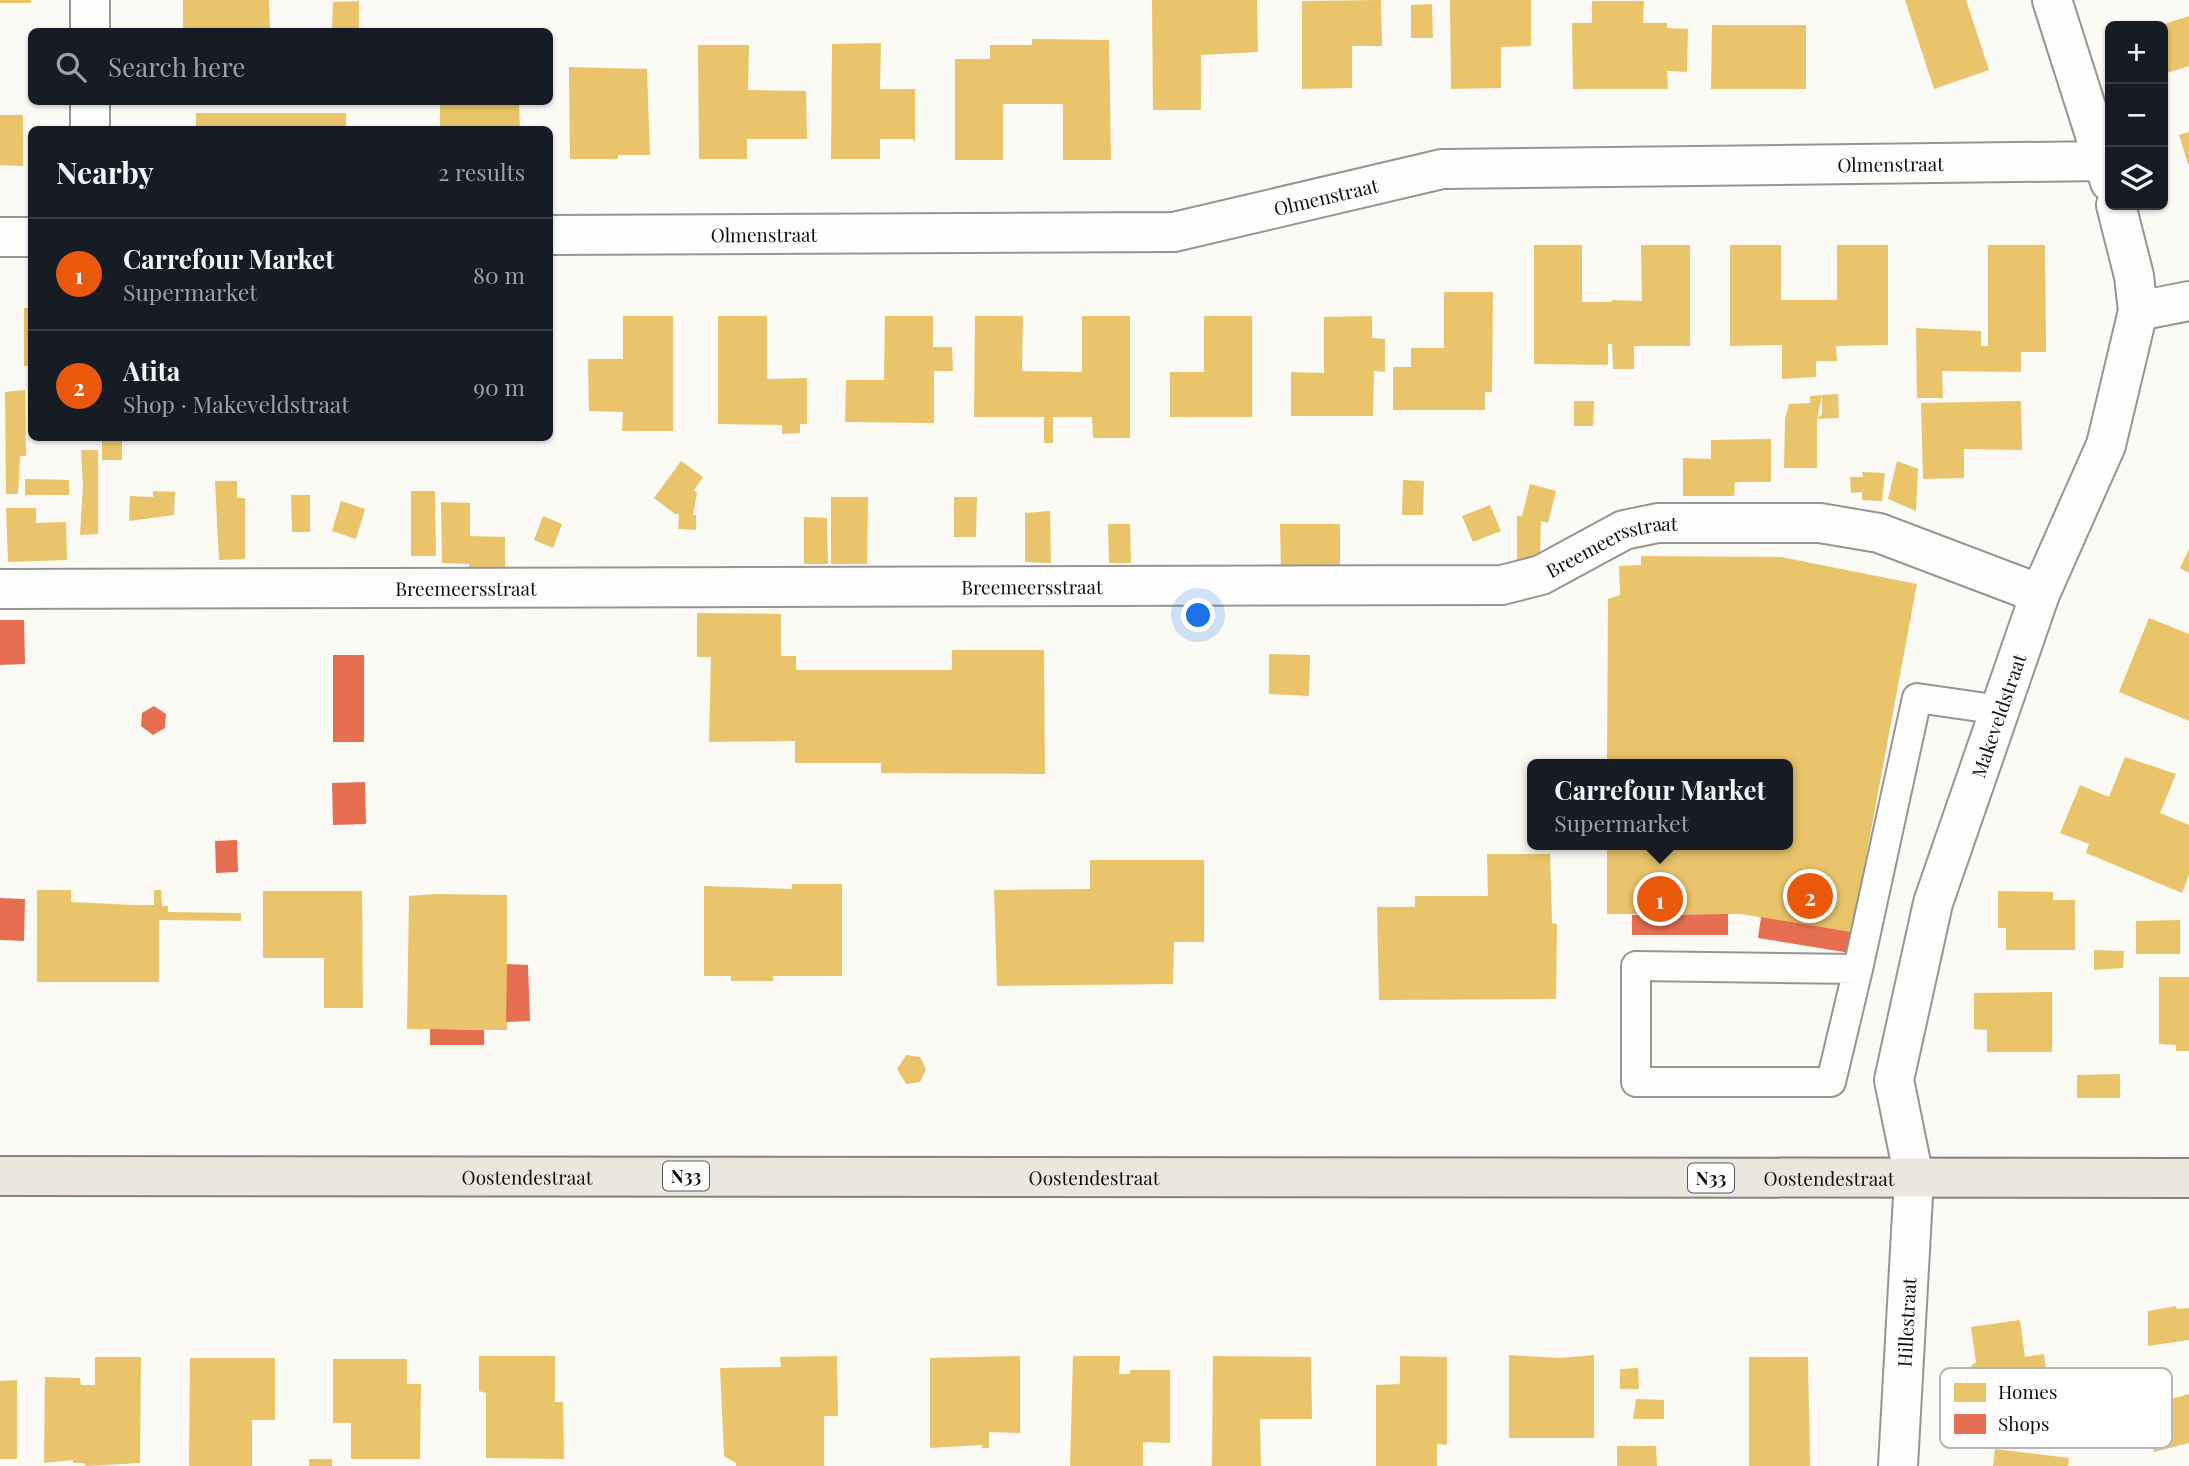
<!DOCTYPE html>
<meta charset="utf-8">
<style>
body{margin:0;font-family:"Playfair Display",serif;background:#242831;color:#f1f3f6}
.controls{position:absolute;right:21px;top:21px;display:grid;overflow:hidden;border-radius:10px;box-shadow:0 2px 5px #0004}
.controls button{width:63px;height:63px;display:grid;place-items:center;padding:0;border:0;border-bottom:2px solid #363941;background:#171b24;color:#f1f3f6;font:35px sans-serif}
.you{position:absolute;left:1199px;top:616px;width:24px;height:24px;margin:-18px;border:5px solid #fff;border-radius:50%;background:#1a73e8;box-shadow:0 0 0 10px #1a73e833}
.badge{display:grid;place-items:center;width:46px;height:46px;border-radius:50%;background:#ea580c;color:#fff;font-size:23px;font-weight:700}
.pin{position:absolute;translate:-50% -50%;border:4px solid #fff;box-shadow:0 2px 7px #0006}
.popup{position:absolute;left:1527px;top:759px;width:266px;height:91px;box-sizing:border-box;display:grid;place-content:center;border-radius:10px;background:#171b24;filter:drop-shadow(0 2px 5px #0005);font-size:23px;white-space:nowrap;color:#9ea1a6}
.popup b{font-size:26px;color:#f1f3f6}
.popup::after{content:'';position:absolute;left:50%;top:100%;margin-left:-14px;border:14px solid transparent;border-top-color:#171b24}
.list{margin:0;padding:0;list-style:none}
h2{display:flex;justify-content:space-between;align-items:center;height:91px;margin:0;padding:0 28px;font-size:30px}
h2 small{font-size:23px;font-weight:400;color:#9ea1a6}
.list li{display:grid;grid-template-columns:46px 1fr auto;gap:21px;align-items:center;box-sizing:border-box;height:112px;padding:0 28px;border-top:2px solid #363941}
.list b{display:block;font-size:26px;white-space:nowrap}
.list p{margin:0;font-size:23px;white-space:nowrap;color:#9ea1a6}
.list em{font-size:23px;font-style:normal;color:#9ea1a6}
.icon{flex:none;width:38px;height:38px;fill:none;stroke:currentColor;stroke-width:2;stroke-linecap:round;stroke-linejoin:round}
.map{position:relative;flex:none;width:2189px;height:1466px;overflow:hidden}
.search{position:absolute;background:#171b24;box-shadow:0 2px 5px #0004;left:28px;top:28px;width:525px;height:77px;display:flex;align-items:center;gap:18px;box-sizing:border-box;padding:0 24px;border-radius:10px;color:#9ea1a6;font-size:26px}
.panel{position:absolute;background:#171b24;box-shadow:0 2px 5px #0004;left:28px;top:126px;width:525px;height:315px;border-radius:10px}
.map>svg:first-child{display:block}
.homes{fill:#e9c46a}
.shops{fill:#e76f51}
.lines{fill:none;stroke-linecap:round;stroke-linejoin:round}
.service-casing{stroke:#959593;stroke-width:32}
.minor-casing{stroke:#959593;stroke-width:42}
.primary-casing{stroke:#838280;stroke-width:42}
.service{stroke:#fefefe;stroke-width:28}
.minor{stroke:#fefefe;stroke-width:38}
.primary{stroke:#ebe7dc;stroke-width:38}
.labels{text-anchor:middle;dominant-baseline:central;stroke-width:7;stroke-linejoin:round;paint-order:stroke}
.shield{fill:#fff;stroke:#575757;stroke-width:2}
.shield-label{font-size:18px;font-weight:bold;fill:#0f0f0f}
.street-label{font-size:19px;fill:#0f0f0f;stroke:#fff}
.key{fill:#fff;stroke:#b7b7b7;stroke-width:2}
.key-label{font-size:19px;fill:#0f0f0f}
</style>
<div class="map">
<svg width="2189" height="1466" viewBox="0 0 2189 1466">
<rect width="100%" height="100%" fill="#fbfaf5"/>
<g class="homes">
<rect x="0" y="0" width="31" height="3"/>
<polygon points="183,0 269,0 270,29 183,28"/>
<polygon points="1152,0 1257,0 1258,52 1201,55 1201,110 1153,110"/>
<polygon points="1381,0 1382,46 1352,46 1352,88 1302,89 1302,1"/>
<polygon points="1450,0 1531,0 1531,46 1501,47 1501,88 1451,89"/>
<polygon points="1905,0 1966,0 1989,70 1934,89"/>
<polygon points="359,1 359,29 332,29 333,2"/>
<polygon points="1592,1 1644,1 1643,23 1667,23 1667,28 1688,29 1687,72 1667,71 1668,89 1573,89 1572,23 1592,23"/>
<polygon points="1432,4 1433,38 1411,38 1411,5"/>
<polygon points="2189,16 2189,66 2163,74 2163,26 2158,26"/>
<polygon points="1712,25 1806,25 1806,89 1711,89"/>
<polygon points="1032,39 1109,40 1111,160 1063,160 1063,104 1003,104 1003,160 955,160 955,59 990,59 990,45 1032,45"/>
<polygon points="881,43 880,89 915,89 915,143 913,139 880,139 880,159 831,159 832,44"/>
<polygon points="698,45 749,45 748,90 806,91 807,139 747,139 747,159 699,159"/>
<polygon points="569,67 647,69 650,155 618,155 618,159 570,159"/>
<polygon points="440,102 519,102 520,130 440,130"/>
<rect x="196" y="113" width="150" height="17"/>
<polygon points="0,115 23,115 23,166 0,165"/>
<polygon points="2189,132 2189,164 2188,164 2179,135"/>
<polygon points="1534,245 1582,245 1582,302 1612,302 1612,300 1642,301 1641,245 1690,245 1690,346 1634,346 1634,369 1613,369 1612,344 1608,344 1608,365 1534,364"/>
<polygon points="1730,245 1781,245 1781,300 1837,300 1837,245 1888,245 1888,345 1836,346 1837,361 1816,361 1816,377 1782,379 1782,345 1730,346"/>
<polygon points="1988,245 2045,245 2046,352 2021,352 2021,372 1942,371 1943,398 1917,398 1916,328 1981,331 1981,346 1988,346"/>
<polygon points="1444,292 1493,292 1492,392 1485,392 1485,410 1393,410 1393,367 1411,367 1411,348 1444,348"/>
<rect x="24" y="308" width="8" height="58"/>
<polygon points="623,316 673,316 673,431 622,431 623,412 589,411 588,359 623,359"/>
<polygon points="718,316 767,316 767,379 807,378 807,424 800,424 800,433 782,434 782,425 718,424"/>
<polygon points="885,316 933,316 933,347 952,347 953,371 934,371 934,423 845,422 846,380 884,380"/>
<polygon points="975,316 1023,316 1022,371 1082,372 1082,316 1130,316 1130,438 1093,438 1092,417 1053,417 1053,443 1044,443 1044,417 974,417"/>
<polygon points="1204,316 1252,316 1252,417 1170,417 1170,372 1204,372"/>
<polygon points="1372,316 1372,338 1385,339 1385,372 1374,371 1373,416 1291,416 1291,372 1324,373 1324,317"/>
<polygon points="25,390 26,456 20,456 18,494 6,494 5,392"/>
<polygon points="1838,394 1839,418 1817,419 1817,468 1784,468 1785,419 1789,404 1810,403 1810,396 1822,395 1817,419 1822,414 1822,395"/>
<polygon points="1574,401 1594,401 1593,426 1574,426"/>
<polygon points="2021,401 2022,450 1964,449 1964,478 1923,479 1921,403"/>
<rect x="102" y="438" width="20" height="22"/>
<polygon points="1771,439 1771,482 1735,482 1734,496 1683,496 1683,458 1711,459 1711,440"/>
<polygon points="81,450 98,450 98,534 80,535 83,485"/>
<polygon points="681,461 703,477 694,490 697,493 693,515 696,515 696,530 678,529 679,514 675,514 654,498"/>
<polygon points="1897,461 1918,469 1916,511 1888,499"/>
<polygon points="1862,472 1885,473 1882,501 1862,500 1862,492 1851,493 1850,477 1863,477"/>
<polygon points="25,479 69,480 69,495 25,495"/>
<polygon points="1403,480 1424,481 1423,515 1402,515"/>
<polygon points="215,481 237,481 237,498 245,498 245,559 219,560"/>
<polygon points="1530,484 1556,491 1548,523 1541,521 1540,553 1517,571 1517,516 1522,516"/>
<polygon points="153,491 175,492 174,515 129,521 130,496 153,497"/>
<polygon points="411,491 435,491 436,556 411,556"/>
<polygon points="291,495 310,495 310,532 292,532"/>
<polygon points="831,497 868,497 867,564 831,564"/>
<polygon points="954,497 977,497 976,537 954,537"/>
<polygon points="341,501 365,509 356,539 332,531"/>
<polygon points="441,502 470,503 470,536 505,537 505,572 469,572 469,564 442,563"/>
<polygon points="1490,505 1501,531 1473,542 1462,516"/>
<polygon points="6,508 36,508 36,523 66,522 67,560 8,562"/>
<polygon points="1050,511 1051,563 1025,562 1025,513"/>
<polygon points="543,516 562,524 553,548 534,540"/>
<polygon points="804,517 827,518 828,564 804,564"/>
<polygon points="1108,524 1130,524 1131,563 1109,563"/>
<polygon points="1280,524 1340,524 1340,569 1281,569"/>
<polygon points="2189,549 2189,573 2180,568"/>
<polygon points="1641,556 1781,557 1917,584 1852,932 1740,914 1607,914 1607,845 1788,845 1788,764 1607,764 1608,599 1620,595 1619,566 1641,565"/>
<polygon points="697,613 781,614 781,656 796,656 796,670 952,670 952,650 1044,650 1045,774 881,773 881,763 795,763 795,741 709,742 711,657 697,657"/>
<polygon points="2149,618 2189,634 2189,721 2119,692"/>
<polygon points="1269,654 1310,655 1309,696 1269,694"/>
<polygon points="2125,757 2176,774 2160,813 2189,825 2189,875 2182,893 2086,853 2089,844 2060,833 2080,785 2109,797"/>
<polygon points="1487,854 1550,854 1552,923 1557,924 1556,999 1379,1000 1377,907 1415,907 1415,896 1488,896"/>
<polygon points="1090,860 1204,860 1204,942 1174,942 1173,984 997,986 994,890 1090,889"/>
<polygon points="792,884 842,884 842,976 773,976 773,981 731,981 731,976 704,976 704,886 792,889"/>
<polygon points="37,890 71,890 71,902 134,905 154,905 154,890 161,890 162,906 168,906 168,912 241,913 241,921 159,920 159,982 37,982"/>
<polygon points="263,891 362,891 363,1008 324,1008 324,958 263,958"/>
<polygon points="1998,891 2053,892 2053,900 2075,900 2075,950 2006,950 2006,928 1998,928"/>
<polygon points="436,894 507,895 507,1030 407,1029 409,896"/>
<polygon points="2180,920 2180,954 2136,954 2136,921"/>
<polygon points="2094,950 2124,951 2123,968 2094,970"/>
<polygon points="2159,977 2189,977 2189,1051 2176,1051 2176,1045 2159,1044"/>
<polygon points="2052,992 2052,1052 1987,1052 1987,1030 1974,1029 1974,993"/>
<polygon points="906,1055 920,1057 926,1069 920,1082 906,1084 897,1069"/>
<polygon points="2120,1074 2120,1098 2077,1098 2077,1075"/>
<polygon points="2176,1306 2177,1309 2189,1308 2189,1340 2148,1346 2148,1311"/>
<polygon points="2020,1320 2025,1357 2044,1354 2049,1390 2027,1393 2023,1390 2027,1416 1984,1421 1980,1394 1974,1390 1971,1366 1976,1362 1971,1327"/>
<polygon points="1509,1355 1560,1358 1594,1355 1594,1438 1509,1438"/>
<polygon points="479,1356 555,1356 555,1402 563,1402 564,1459 486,1458 486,1393 479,1391"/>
<polygon points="837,1356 838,1416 824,1416 824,1466 736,1466 736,1463 724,1456 720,1368 781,1367 780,1357"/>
<polygon points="1020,1356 1020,1433 989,1432 989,1448 982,1448 983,1445 930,1448 930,1358"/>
<polygon points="1073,1356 1120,1356 1119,1374 1130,1374 1130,1370 1170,1370 1170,1443 1143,1442 1143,1466 1070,1466"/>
<polygon points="1213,1356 1311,1357 1312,1419 1260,1419 1261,1466 1212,1466"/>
<polygon points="1400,1356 1447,1357 1447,1445 1437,1444 1437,1466 1376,1466 1376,1385 1400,1384"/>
<polygon points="95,1357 141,1357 140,1463 87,1466 83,1463 73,1463 73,1460 44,1463 45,1377 80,1378 81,1385 95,1385"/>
<polygon points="1749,1357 1808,1357 1810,1466 1749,1466"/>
<polygon points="190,1358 275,1358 275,1420 252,1420 252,1466 189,1466"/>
<polygon points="333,1359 407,1359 407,1384 421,1384 420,1459 351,1459 351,1423 333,1423"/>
<polygon points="1638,1368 1639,1389 1620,1389 1620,1369"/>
<polygon points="17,1380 17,1459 0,1459 0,1381"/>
<polygon points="2189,1394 2189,1443 2154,1452 2152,1441 2140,1443 2131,1410"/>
<polygon points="1636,1399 1664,1400 1664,1419 1633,1419"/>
<polygon points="1617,1446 1656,1446 1657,1466 1617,1466"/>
<polygon points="1995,1449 2069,1458 2068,1466 1993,1466"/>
<rect x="309" y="1459" width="23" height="7"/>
</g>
<g class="shops">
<polygon points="0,620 24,620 25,664 0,665"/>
<rect x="333" y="655" width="31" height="87"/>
<polygon points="154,706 166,714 165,728 153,735 141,726 142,713"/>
<polygon points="365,782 366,824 333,825 332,783"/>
<polygon points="237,840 238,872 216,873 215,841"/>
<polygon points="0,898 25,899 24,941 0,940"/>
<polygon points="1728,914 1728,935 1632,935 1632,915"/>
<polygon points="1761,917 1852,932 1850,953 1758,938"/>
<polygon points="507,964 528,965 530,1021 506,1022"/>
<polygon points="430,1029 484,1030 484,1045 430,1045"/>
</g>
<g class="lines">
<g class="service-casing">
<polyline id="service" points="1858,969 1831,1082 1636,1082 1636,966 1858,969 1917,698 2000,710"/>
</g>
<g class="minor-casing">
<g id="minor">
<polyline points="90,0 90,32"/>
<polyline points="2052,0 2110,182"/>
<polyline points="90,102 90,130"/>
<path id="s1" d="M550,235l624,-3 268,-63 663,-8"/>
<polyline points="0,237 32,237"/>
<polyline points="2138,311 2189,301"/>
<path id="s2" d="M0,589l1502,-4 39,-10 83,-45 34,-7h162l59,10 161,61"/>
<path id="s3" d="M1898,1466l16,-288 -20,-98 39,-177 107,-309 66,-149 32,-134 -4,-35 -18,-71"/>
</g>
</g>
<g class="primary-casing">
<g id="primary">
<path id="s4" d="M0,1176l2189,2"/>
</g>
</g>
<use href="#service" class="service"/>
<use href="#minor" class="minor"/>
<use href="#primary" class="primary"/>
</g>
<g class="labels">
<g class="shield">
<rect x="663" y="1161.5" width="46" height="29" rx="5"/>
<rect x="1688" y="1163.5" width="46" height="29" rx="5"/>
</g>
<g class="shield-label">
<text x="686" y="1176">N33</text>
<text x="1711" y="1178">N33</text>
</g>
<g class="street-label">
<text stroke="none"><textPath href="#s1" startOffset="1348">Olmenstraat</textPath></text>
<text stroke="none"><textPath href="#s1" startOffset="780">Olmenstraat</textPath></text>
<text stroke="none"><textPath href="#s1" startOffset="214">Olmenstraat</textPath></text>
<text stroke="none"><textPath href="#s2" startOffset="1620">Breemeersstraat</textPath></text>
<text stroke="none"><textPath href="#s2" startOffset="1032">Breemeersstraat</textPath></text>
<text stroke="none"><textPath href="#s2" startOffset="466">Breemeersstraat</textPath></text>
<text stroke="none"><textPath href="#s3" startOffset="768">Makeveldstraat</textPath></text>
<text stroke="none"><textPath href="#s4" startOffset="527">Oostendestraat</textPath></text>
<text stroke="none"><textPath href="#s4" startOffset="1094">Oostendestraat</textPath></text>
<text stroke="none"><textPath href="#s4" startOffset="1829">Oostendestraat</textPath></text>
<text stroke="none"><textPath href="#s3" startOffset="144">Hillestraat</textPath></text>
</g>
</g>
<rect x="1940" y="1368" width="232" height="80" rx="10" class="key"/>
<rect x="1954" y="1383" width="32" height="19" fill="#e9c46a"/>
<rect x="1954" y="1414" width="32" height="20" fill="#e76f51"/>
<g class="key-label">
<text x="1998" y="1399">Homes</text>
<text x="1998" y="1431">Shops</text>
</g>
</svg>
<div class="controls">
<button>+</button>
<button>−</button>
<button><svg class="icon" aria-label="layers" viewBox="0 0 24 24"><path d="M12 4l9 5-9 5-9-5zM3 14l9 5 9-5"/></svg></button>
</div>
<div class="you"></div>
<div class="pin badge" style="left:1660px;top:899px">1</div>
<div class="popup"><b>Carrefour Market</b>Supermarket</div>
<div class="pin badge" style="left:1810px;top:896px">2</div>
<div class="search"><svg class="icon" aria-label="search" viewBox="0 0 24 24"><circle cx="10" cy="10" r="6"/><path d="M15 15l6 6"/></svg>Search here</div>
<section class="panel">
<h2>Nearby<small>2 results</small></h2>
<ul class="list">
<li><span class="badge">1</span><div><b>Carrefour Market</b><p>Supermarket</p></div><em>80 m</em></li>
<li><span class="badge">2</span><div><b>Atita</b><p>Shop · Makeveldstraat</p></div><em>90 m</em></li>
</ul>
</section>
</div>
